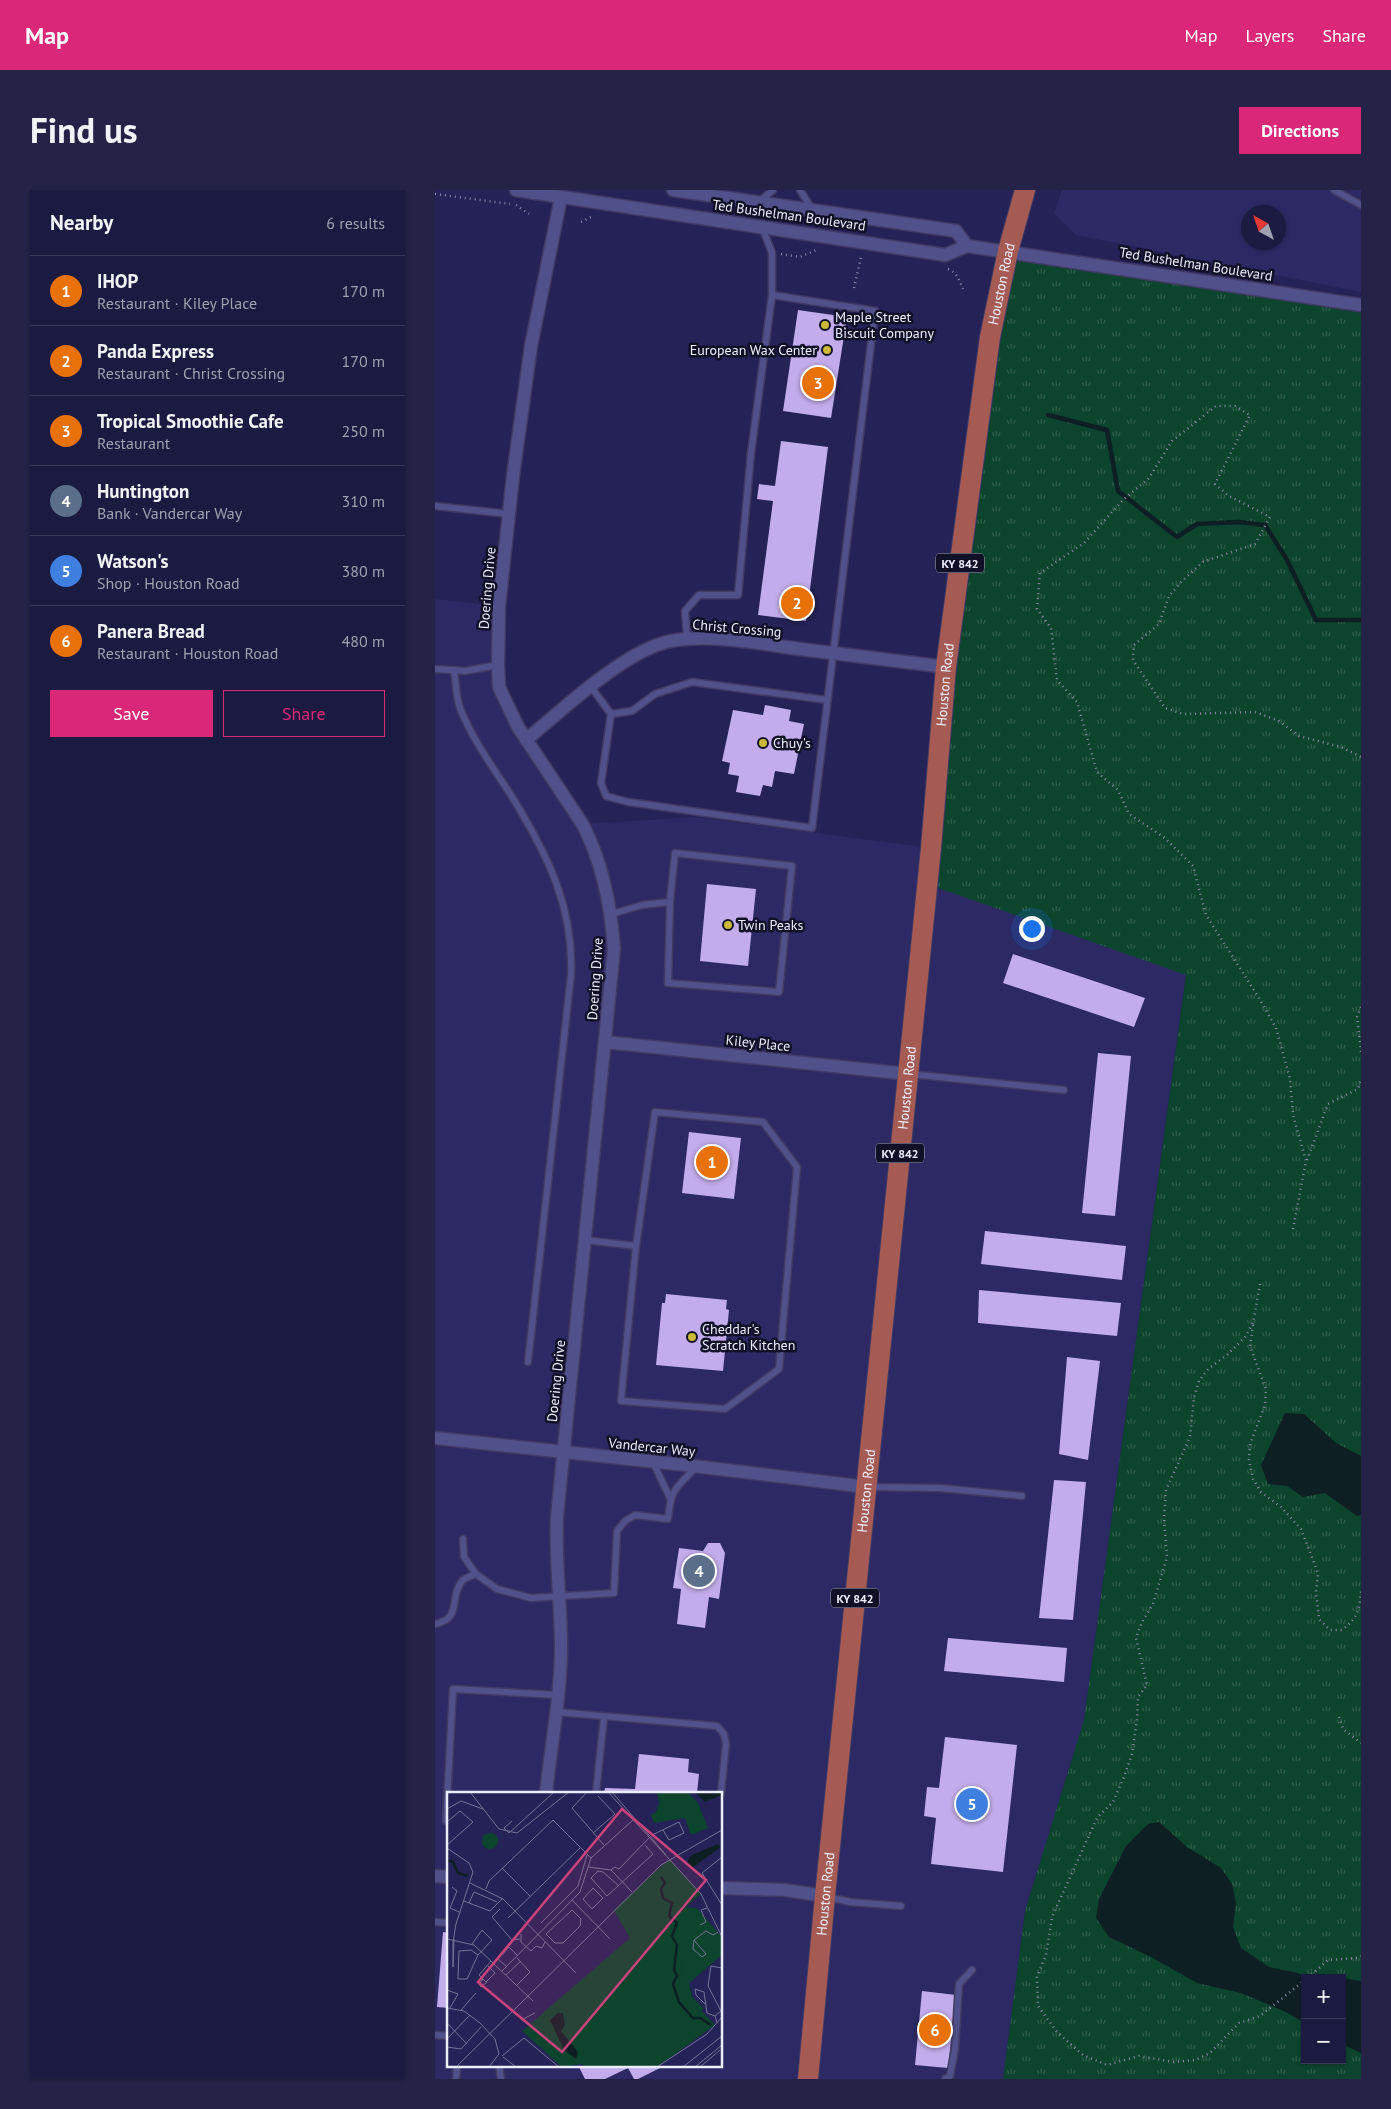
<!DOCTYPE html>
<meta charset="utf-8">
<style>
body{margin:0;font-family:"PT Sans",sans-serif;background:#242347;color:#f1f3f6}
.controls{position:absolute;right:15px;bottom:15px;display:grid;overflow:hidden;border-radius:0px;box-shadow:0 1px 4px #0004}
.controls button{width:45px;height:45px;display:grid;place-items:center;padding:0;border:0;border-bottom:1px solid #393859;background:#1b1a40;color:#f1f3f6;font:25px sans-serif}
.compass{position:absolute;left:806px;top:15px;width:45px;height:45px;border-radius:50%;background:#1b1a40;box-shadow:0 1px 4px #0004;rotate:320deg}
.you{position:absolute;left:596px;top:738px;width:18px;height:18px;margin:-12px;border:4px solid #fff;border-radius:50%;background:#1a73e8;box-shadow:0 0 0 8px #1a73e833}
.badge{display:grid;place-items:center;width:32px;height:32px;border-radius:50%;background:#db2777;color:#fff;font-size:16px;font-weight:700}
.pin{position:absolute;translate:-50% -50%;border:2px solid #fff;box-shadow:0 1px 5px #0006}
.list{margin:0;padding:0;list-style:none}
h2{display:flex;justify-content:space-between;align-items:center;height:65px;margin:0;padding:0 20px;font-size:21px}
h2 small{font-size:16px;font-weight:400;color:#a0a1b1}
.list li{display:grid;grid-template-columns:32px 1fr auto;gap:15px;align-items:center;box-sizing:border-box;height:70px;padding:0 20px;border-top:1px solid #393859}
.list b{display:block;font-size:19px;white-space:nowrap}
.list p{margin:0;font-size:16px;white-space:nowrap;color:#a0a1b1}
.list em{font-size:16px;font-style:normal;color:#a0a1b1}
.actions{display:flex;gap:10px;padding:15px 20px}
.actions a{flex:1;padding:11px 0;border:1px solid #db2777;border-radius:0px;text-align:center;font-size:18px;color:#db2777}
.actions .main{background:#db2777;color:#fff}
.map{position:relative;flex:none;width:926px;height:1889px;overflow:hidden;border-radius:0px}
header{display:flex;align-items:center;gap:30px;box-sizing:border-box;height:70px;padding:0 25px;background:#db2777;color:#fff}
header strong{font-size:24px}
nav{display:flex;gap:28px;margin-inline-start:auto;font-size:18px}
.intro{display:flex;align-items:center;justify-content:space-between;box-sizing:border-box;height:120px;padding:0 30px}
h1{margin:0;font-size:35px}
.button{padding:12px 22px;border-radius:0px;background:#db2777;color:#fff;font-size:18px;font-weight:700}
main{display:flex;gap:30px;padding:0 30px}
aside{flex:1;background:#1b1a40;border-radius:0px;box-shadow:0 1px 4px #0004}
.map>svg:first-child{display:block}
.built{fill:#2c2964;fill-rule:evenodd}
.grass{fill:url(#grass-tufts);fill-rule:evenodd}
.water{fill:#0e1f24}
.lines{fill:none;stroke-linecap:round;stroke-linejoin:round}
.stream{stroke:#0e1f24;stroke-width:4.5}
.building{fill:#c3aceb}
.service-casing{stroke:#413a65;stroke-width:9}
.minor-casing{stroke:#413a65;stroke-width:15}
.primary-casing{stroke:#413a65;stroke-width:22}
.path{stroke:#8b8bab;stroke-width:2.5;stroke-dasharray:1 4;stroke-linecap:butt}
.service{stroke:#50518a;stroke-width:6}
.minor{stroke:#50518a;stroke-width:12}
.primary{stroke:#a55b53;stroke-width:20}
.poi-dot{fill:#ccb939;stroke:#101027;stroke-width:2}
.labels{text-anchor:middle;dominant-baseline:central;stroke-width:5;stroke-linejoin:round;paint-order:stroke}
.shield{fill:#101027;stroke:#ababbc;stroke-width:1}
.shield-label{font-size:12px;font-weight:bold;fill:#edeefc}
.street-label{font-size:14px;fill:#edeefc;stroke:#101027}
.poi-label{font-size:14px;fill:#edeefc;stroke:#101027;text-anchor:start}
.inset-river{fill:none;stroke:#0e1f24;stroke-width:2.5}
.inset-road{fill:none;stroke:#747498;stroke-width:1}
.view{fill:#cb437b;fill-opacity:0.15;stroke:#cb437b;stroke-width:2.5}
.inset-edge{fill:none;stroke:#edeefc;stroke-width:2.5}
</style>
<header>
<strong>Map</strong>
<nav><a>Map</a><a>Layers</a><a>Share</a></nav>
</header>
<div class="intro"><h1>Find us</h1><a class="button">Directions</a></div>
<main>
<aside>
<h2>Nearby<small>6 results</small></h2>
<ul class="list">
<li><span class="badge" style="background:#e8710a">1</span><div><b>IHOP</b><p>Restaurant · Kiley Place</p></div><em>170 m</em></li>
<li><span class="badge" style="background:#e8710a">2</span><div><b>Panda Express</b><p>Restaurant · Christ Crossing</p></div><em>170 m</em></li>
<li><span class="badge" style="background:#e8710a">3</span><div><b>Tropical Smoothie Cafe</b><p>Restaurant</p></div><em>250 m</em></li>
<li><span class="badge" style="background:#5c6f8a">4</span><div><b>Huntington</b><p>Bank · Vandercar Way</p></div><em>310 m</em></li>
<li><span class="badge" style="background:#3f7fe0">5</span><div><b>Watson's</b><p>Shop · Houston Road</p></div><em>380 m</em></li>
<li><span class="badge" style="background:#e8710a">6</span><div><b>Panera Bread</b><p>Restaurant · Houston Road</p></div><em>480 m</em></li>
</ul>
<div class="actions"><a class="main">Save</a><a>Share</a></div>
</aside>
<div class="map">
<svg width="926" height="1889" viewBox="0 0 926 1889">
<defs>
<pattern id="grass-tufts" width="24" height="20" patternUnits="userSpaceOnUse" patternTransform="scale(1.25)"><rect width="24" height="20" fill="#0c442d"/><path d="M3 7l-1-3M5 7V3M7 7l1-3M15 17l-1-3M17 17v-4M19 17l1-3" fill="none" stroke="#305f4c"/></pattern>
</defs>
<rect width="100%" height="100%" fill="#242256"/>
<g class="built">
<path d="M627,0h299v102l-285,-57 -22,-21zM814,22h30v30h-30z"/>
<path d="M0,409l64,7v81l84,137 112,-7 236,31 -3,36 258,90 -102,746 -59,191 -22,168h-568zM14,1603h272v272h-272z"/>
</g>
<path class="grass" d="M573,61l353,54v1774h-358l22,-168 59,-191 102,-745 -259,-91zM870,1788h37v82h-37z"/>
<g class="water">
<polygon points="850,1223 869,1224 901,1253 926,1266 926,1325 922,1326 890,1303 868,1307 852,1296 833,1294 826,1275"/>
<polygon points="724,1632 752,1657 786,1678 797,1694 801,1713 798,1737 806,1758 834,1777 863,1783 872,1788 870,1788 870,1833 849,1821 806,1803 762,1793 716,1767 674,1747 661,1728 664,1709 691,1656 713,1634"/>
<polygon points="907,1788 926,1791 926,1863 907,1854"/>
</g>
<g class="lines">
<polyline class="stream" points="613,225 672,240 683,301 742,347 762,334 804,332 830,335 852,370 881,430 926,430"/>
</g>
<g class="building">
<polygon points="363,120 412,127 396,228 348,221"/>
<polygon points="346,251 393,257 371,431 323,425 338,311 322,309 324,294 340,296"/>
<polygon points="330,515 356,520 354,531 369,534 359,584 340,581 337,597 328,595 325,606 301,602 304,586 293,584 295,573 287,571 298,520 328,525"/>
<polygon points="272,694 321,699 313,776 265,771"/>
<polygon points="578,764 710,808 699,837 568,793"/>
<polygon points="663,863 696,866 680,1026 647,1023"/>
<polygon points="254,942 306,948 299,1009 247,1003"/>
<polygon points="550,1041 691,1056 687,1090 546,1074"/>
<polygon points="544,1100 686,1113 682,1146 543,1133"/>
<polygon points="231,1104 292,1110 291,1119 294,1120 288,1181 221,1175 227,1113 230,1113"/>
<polygon points="632,1167 665,1171 653,1270 624,1264"/>
<polygon points="619,1290 651,1292 638,1430 604,1428"/>
<polygon points="273,1353 285,1353 290,1363 284,1409 274,1407 270,1438 242,1434 246,1399 238,1398 244,1358 268,1361"/>
<polygon points="513,1448 632,1458 629,1492 509,1481"/>
<polygon points="510,1547 582,1555 568,1682 496,1674 501,1628 489,1626 492,1597 504,1598"/>
<polygon points="204,1564 254,1569 253,1582 264,1584 262,1603 169,1603 170,1598 200,1599"/>
<polygon points="8,1742 14,1743 14,1818 2,1817"/>
<polygon points="487,1801 521,1805 513,1878 480,1875"/>
<polygon points="143,1875 231,1875 203,1889 199,1889 193,1878 170,1889 150,1889"/>
</g>
<g class="lines">
<g class="service-casing">
<g id="service">
<polyline points="365,0 377,19"/>
<polyline points="899,0 926,15"/>
<polyline points="324,12 338,0"/>
<polyline points="337,105 440,121 377,638 193,612 171,606 166,593 176,524 197,521 220,504 257,492 392,510"/>
<polyline points="0,316 74,324"/>
<polyline points="252,448 250,421 264,405 303,405 316,263 337,105 337,63 327,37"/>
<polyline points="0,479 30,481 63,475"/>
<path d="M19,480c2,12 2,27 6,38 13,33 35,62 54,92 34,56 60,108 57,175l-43,387"/>
<polyline points="156,497 176,524"/>
<polygon points="240,663 357,676 344,802 233,793 235,712"/>
<polyline points="177,724 207,715 235,712"/>
<polyline points="475,884 629,900"/>
<polygon points="220,922 328,932 362,977 344,1179 290,1219 186,1211 201,1056"/>
<polyline points="150,1050 201,1056"/>
<polyline points="218,1272 235,1308"/>
<polyline points="433,1297 505,1298 587,1306"/>
<path d="M28,1349l1,18 12,17 21,15 34,9 83,-5 3,-62 8,-10 10,-6 33,4c3,-32 8,-30 28,-52"/>
<path d="M0,1434c28,-6 13,-25 27,-43 3,-3 9,-5 14,-7"/>
<polyline points="121,1522 282,1536 289,1544 291,1554 286,1603"/>
<polyline points="161,1603 169,1527"/>
<polyline points="14,1632 11,1631 18,1499 122,1505"/>
<polyline points="393,1707 415,1712 466,1716"/>
<polyline points="0,1732 14,1733"/>
<polyline points="0,1845 14,1846"/>
<polyline points="64,1875 66,1889"/>
<polyline points="21,1889 22,1875"/>
<polyline points="510,1889 515,1886 520,1859 524,1794 537,1780"/>
</g>
</g>
<g class="minor-casing">
<g id="minor">
<polyline points="81,0 510,65 532,56 926,115"/>
<polyline points="238,0 521,41 532,56"/>
<path d="M91,550c36,-30 88,-79 131,-95 39,-15 102,-1 143,4 48,6 97,12 146,18"/>
<polyline points="170,852 473,884"/>
<polyline points="0,1248 250,1275 432,1297"/>
<path d="M111,1603c5,-48 15,-98 15,-146 0,-43 -6,-87 -4,-130l57,-568c-3,-44 -11,-85 -31,-124l-65,-98 -19,-40 -1,-22 1,-59 14,-130 18,-130 30,-149"/>
<polyline points="0,1686 14,1687"/>
<polyline points="286,1698 350,1700 390,1706"/>
</g>
</g>
<g class="primary-casing">
<g id="primary">
<path id="s1" d="M373,1889l17,-183 106,-1048 15,-181 44,-330 18,-86 17,-61"/>
</g>
</g>
<g class="path">
<polyline points="0,4 75,14"/>
<polyline points="81,15 94,24"/>
<polyline points="146,32 158,26"/>
<polyline points="346,64 365,67 381,60"/>
<path d="M513,79c9,4 11,10 15,20"/>
<polyline points="419,98 426,67"/>
<polyline points="926,817 922,827 926,862"/>
<polyline points="872,970 893,914 923,899 926,888"/>
<polyline points="858,1039 871,971 858,925 855,889 841,838 824,808 771,725 758,676 730,648 694,624 683,600 662,582 642,512 622,490 616,438 602,419 605,383 649,353 688,310 714,288 737,251 781,216 800,216 815,225 780,294 794,306 835,327 820,354 768,372 747,391 734,406 724,434 699,455 698,470 730,518 748,524 820,522 844,531 864,546 906,557 926,567"/>
<polyline points="825,1094 818,1133 810,1147 792,1165 773,1179 764,1191 759,1207 755,1247 731,1300 729,1328 732,1367 718,1414 707,1432 701,1448 712,1495 703,1507 702,1530 697,1564 689,1587 678,1612 662,1628 617,1727 611,1765 602,1787 603,1816 622,1842 648,1865 672,1875 704,1866 739,1872 760,1870 775,1863 804,1833 825,1826 870,1790"/>
<path d="M818,1135l-3,21 16,43 -1,16 -15,39 -1,16 4,19 8,13 20,15 20,22 17,44 -2,19 3,27 11,11h12c16,-12 17,-20 19,-39"/>
<polyline points="904,1527 908,1539 926,1553"/>
<polyline points="873,1788 893,1770 923,1768 926,1766"/>
</g>
<use href="#service" class="service"/>
<use href="#minor" class="minor"/>
<use href="#primary" class="primary"/>
</g>
<g class="poi-dot">
<circle cx="390" cy="135" r="5"/>
<circle cx="392" cy="160" r="5"/>
<circle cx="328" cy="553" r="5"/>
<circle cx="293" cy="735" r="5"/>
<circle cx="257" cy="1147" r="5"/>
</g>
<g class="labels">
<g class="shield">
<rect x="501" y="363.5" width="48" height="19" rx="4"/>
<rect x="441" y="953.5" width="48" height="19" rx="4"/>
<rect x="396" y="1398.5" width="48" height="19" rx="4"/>
</g>
<g class="shield-label">
<text x="525" y="373">KY 842</text>
<text x="465" y="963">KY 842</text>
<text x="420" y="1408">KY 842</text>
</g>
<g class="street-label">
<text transform="translate(354 25) rotate(8)">Ted Bushelman Boulevard</text>
<text transform="translate(761 74) rotate(9)">Ted Bushelman Boulevard</text>
<text stroke="none"><textPath href="#s1" startOffset="1806">Houston Road</textPath></text>
<text transform="translate(52 398) rotate(-85)">Doering Drive</text>
<text transform="translate(302 438) rotate(5)">Christ Crossing</text>
<text stroke="none"><textPath href="#s1" startOffset="1401">Houston Road</textPath></text>
<text transform="translate(160 789) rotate(-86)">Doering Drive</text>
<text transform="translate(323 853) rotate(6)">Kiley Place</text>
<text stroke="none"><textPath href="#s1" startOffset="996">Houston Road</textPath></text>
<text transform="translate(121 1191) rotate(-84)">Doering Drive</text>
<text transform="translate(217 1257) rotate(6)">Vandercar Way</text>
<text stroke="none"><textPath href="#s1" startOffset="591">Houston Road</textPath></text>
<text stroke="none"><textPath href="#s1" startOffset="186">Houston Road</textPath></text>
</g>
<g class="poi-label">
<text x="400" y="127">Maple Street<tspan x="400" dy="16">Biscuit Company</tspan></text>
<text x="382" y="160" text-anchor="end">European Wax Center</text>
<text x="338" y="553">Chuy's</text>
<text x="303" y="735">Twin Peaks</text>
<text x="267" y="1139">Cheddar's<tspan x="267" dy="16">Scratch Kitchen</tspan></text>
</g>
</g>
<g transform="translate(12 1602)">
<rect width="275" height="275" fill="#242256"/>
<path d="M222,67l32,35 -15,13 4,30 -5,24 6,38 24,26 -58,42h-73l-2,-3 -20,3 -40,-36 108,-93 -16,-28z" fill="#0c442d"/>
<path d="M210,0h31l10,11 10,25 -17,7 -6,-17 -31,5 -3,-8 5,-3 3,-9zM239,115l11,1 25,29v18l-33,28 3,13 12,13 -4,2 -10,-9 -2,4 -7,-19z" fill="#0c442d"/>
<path d="M238,131l2,5 -6,34 1,33 6,11 21,14 3,7 -27,-10 -17,-30 2,-2 -4,-58z" fill="#0c442d"/>
<path d="M35 49a8 8 0 1 1 16 0a8 8 0 1 1-16 0Z" fill="#0c442d"/>
<path d="M248,0h27v3l-17,7zM271,52l3,3 -29,21 -5,-6 3,-6zM111,221h5l2,12 -4,6 17,21 -2,7 -12,-9 -14,-30z" fill="#0e1f24"/>
<path class="inset-river" d="M0,68l6,2 5,11 10,3M214,85l4,6 -4,6 2,9 9,5 -3,13 8,7 -5,13 5,9 -3,25 3,6 -4,8 6,18 14,16h7l11,7"/>
<path class="inset-road" d="M23,0l29,37 18,4 52,-41M140,0l-15,16 32,37M161,0l93,102 21,43M165,0l54,63M0,17l14,-8 22,8M65,29l-8,7 5,5 45,-41M0,30l13,-11 13,11 -26,23M146,41l22,-19 -17,-18M205,43l27,-13 5,11 -15,7 -6,-10M0,56l22,15 4,9 -17,52 -3,18v25l1,-28M275,65l-20,16 20,32M141,75l23,3 21,22M55,76l28,28M164,78l4,-3 4,2 30,-31M23,91l33,16 73,74M172,94l-16,-14 -5,-1 -7,7 16,18 46,-42 -8,-9M5,95l5,4 -7,17 9,4M146,96l10,10 -11,11 -9,-10zM39,97l3,-8 64,-61 38,38M125,108l38,39M17,109l26,10 13,-13M22,111l5,-11 23,10M53,117l-8,8 20,23 8,-1M125,118l9,9 -1,7 -17,17h-8l-9,-9zM61,126l72,-70M94,131l37,-37 9,-31M253,133l6,-3 -5,-12 6,-2M74,142v8l10,9 5,-5 6,2 3,-6M0,147l27,6 59,56M247,148l12,14 -4,3 -9,-8 1,-9 12,-9 7,4 5,-3M25,152l10,-14 10,10 -14,15 -7,-5 -12,1 -1,28h9l11,-24M41,174l7,7 -9,9 -7,-7 12,-14M60,175l-9,-8 11,-12 9,9M55,179l78,-79 11,-34 42,-38M59,183l15,-14M36,187l-4,5 2,3 6,-5M70,193l13,-13 -13,-14M0,198l11,4 -8,14M258,212l-9,-9 -1,-6 9,3 3,21 8,3M0,216l17,3 16,12 15,16 4,15M14,218l15,-17M74,228l14,-7M0,231l20,21M270,231l-2,-7 6,-5 -13,-25 3,-20 11,2M0,247l23,-24M0,255l14,2 20,-22M55,264l22,-18 35,29M56,265l13,10M9,275l205,-202 61,-35M42,275l10,-13M210,275l50,-33 15,-17M236,275l39,-31M248,275l27,-22M253,275l20,-17"/>
<path class="view" d="M175,17l84,71 -144,172 -84,-70z"/>
<rect width="275" height="275" class="inset-edge"/>
</g>
</svg>
<div class="controls">
<button>+</button>
<button>−</button>
</div>
<svg class="compass" viewBox="-18 -18 36 36"><path d="M0-13l5 13h-10z" fill="#e53935"/><path d="M0 13l5-13h-10z" fill="#a0a1b1"/></svg>
<div class="you"></div>
<div class="pin badge" style="left:277px;top:972px;background:#e8710a">1</div>
<div class="pin badge" style="left:362px;top:413px;background:#e8710a">2</div>
<div class="pin badge" style="left:383px;top:193px;background:#e8710a">3</div>
<div class="pin badge" style="left:264px;top:1381px;background:#5c6f8a">4</div>
<div class="pin badge" style="left:537px;top:1614px;background:#3f7fe0">5</div>
<div class="pin badge" style="left:500px;top:1840px;background:#e8710a">6</div>
</div>
</main>
